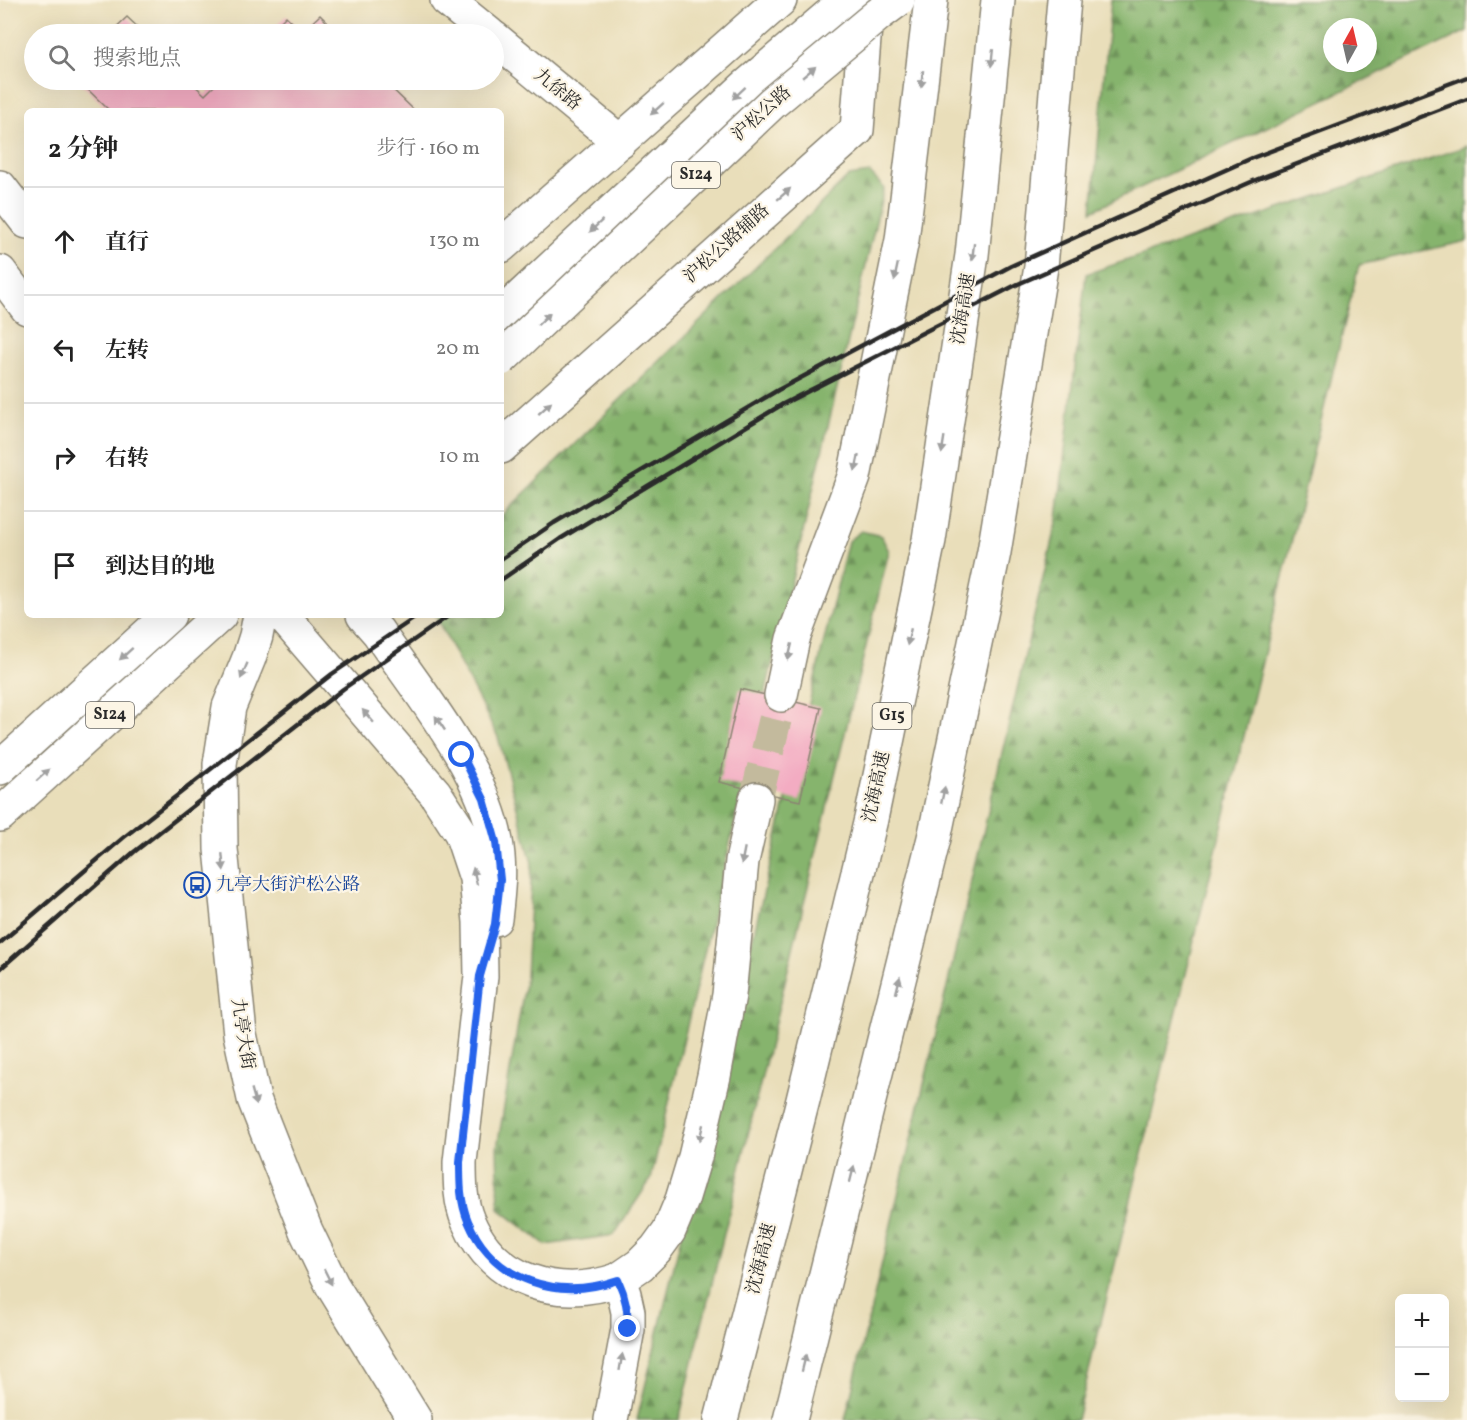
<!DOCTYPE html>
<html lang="zh">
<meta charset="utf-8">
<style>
body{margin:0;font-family:Vollkorn,"Noto Serif SC",serif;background:#f2f2f2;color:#222}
.controls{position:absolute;right:18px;bottom:18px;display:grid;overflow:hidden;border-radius:9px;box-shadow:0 6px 24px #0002}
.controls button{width:54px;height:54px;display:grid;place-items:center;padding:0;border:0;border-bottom:2px solid #e0e0e0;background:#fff;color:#222;font:30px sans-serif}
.compass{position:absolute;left:1323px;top:18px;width:54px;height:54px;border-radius:50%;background:#fff;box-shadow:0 6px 24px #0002;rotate:8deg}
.stop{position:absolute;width:18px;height:18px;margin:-14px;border:4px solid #2563eb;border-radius:50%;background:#fff}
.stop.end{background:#2563eb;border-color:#fff;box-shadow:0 2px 6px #0008}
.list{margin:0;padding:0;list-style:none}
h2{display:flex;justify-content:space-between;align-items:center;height:78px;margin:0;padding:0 24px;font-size:26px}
h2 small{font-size:20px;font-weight:400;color:#767676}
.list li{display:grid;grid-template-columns:39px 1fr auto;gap:18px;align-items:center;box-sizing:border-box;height:108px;padding:0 24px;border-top:2px solid #e0e0e0}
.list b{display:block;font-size:22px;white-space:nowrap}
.list em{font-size:20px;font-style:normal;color:#767676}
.icon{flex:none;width:33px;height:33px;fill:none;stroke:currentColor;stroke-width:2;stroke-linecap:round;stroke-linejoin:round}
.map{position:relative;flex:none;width:1467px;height:1420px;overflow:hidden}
.search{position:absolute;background:#fff;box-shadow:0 6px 24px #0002;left:24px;top:24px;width:480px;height:66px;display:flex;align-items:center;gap:15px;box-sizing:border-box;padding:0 21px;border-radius:33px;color:#767676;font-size:22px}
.panel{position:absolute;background:#fff;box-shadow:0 6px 24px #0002;left:24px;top:108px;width:480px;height:510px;border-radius:9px}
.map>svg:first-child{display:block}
.forest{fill:url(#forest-firs);stroke:#58704c;stroke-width:1.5;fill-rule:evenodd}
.building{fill:#f3acc2}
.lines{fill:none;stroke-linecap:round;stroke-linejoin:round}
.highway-tunnel{stroke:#c3ba9d;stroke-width:33;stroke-dasharray:33 16;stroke-linecap:butt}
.minor-casing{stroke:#8a8472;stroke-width:36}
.major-casing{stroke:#8a8472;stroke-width:36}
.highway-casing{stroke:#8a8472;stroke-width:36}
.minor{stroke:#fff;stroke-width:33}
.major{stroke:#fff;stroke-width:33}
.highway{stroke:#fff;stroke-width:33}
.rail{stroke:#2b2b2b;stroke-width:4.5}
.major-bridge-casing{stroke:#8a8472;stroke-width:36;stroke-linecap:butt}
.major-bridge{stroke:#fff;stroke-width:33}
.oneway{fill:#a0a0a0}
.route{stroke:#2563eb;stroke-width:8}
.labels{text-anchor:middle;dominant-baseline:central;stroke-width:4.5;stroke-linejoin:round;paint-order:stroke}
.shield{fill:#fcf5e5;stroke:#6a6863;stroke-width:1.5}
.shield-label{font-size:16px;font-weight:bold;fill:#2b2b2b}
.street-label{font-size:18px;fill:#2b2b2b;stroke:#fcf5e5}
.transit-label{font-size:18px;fill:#164399;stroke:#fcf5e5;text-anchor:start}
</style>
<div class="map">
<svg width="1467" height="1420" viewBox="0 0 1467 1420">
<defs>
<pattern id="forest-firs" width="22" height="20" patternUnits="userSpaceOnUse" patternTransform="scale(1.5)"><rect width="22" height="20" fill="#86b46d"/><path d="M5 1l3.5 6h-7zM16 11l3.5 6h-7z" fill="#6e935a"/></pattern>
</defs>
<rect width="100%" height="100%" fill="#fcf5e5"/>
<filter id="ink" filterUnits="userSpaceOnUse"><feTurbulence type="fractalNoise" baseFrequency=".0167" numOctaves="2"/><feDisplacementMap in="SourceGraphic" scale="12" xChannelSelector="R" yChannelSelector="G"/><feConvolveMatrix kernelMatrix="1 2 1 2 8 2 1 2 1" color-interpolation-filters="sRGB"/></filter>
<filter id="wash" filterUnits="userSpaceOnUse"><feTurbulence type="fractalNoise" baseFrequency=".008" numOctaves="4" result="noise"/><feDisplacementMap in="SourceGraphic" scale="24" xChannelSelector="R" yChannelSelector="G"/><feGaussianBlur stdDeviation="1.35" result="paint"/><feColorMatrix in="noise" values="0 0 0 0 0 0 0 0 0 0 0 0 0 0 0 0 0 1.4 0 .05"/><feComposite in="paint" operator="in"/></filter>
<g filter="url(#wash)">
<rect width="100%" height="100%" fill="#e9deba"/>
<g class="forest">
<path d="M1111,0h356v31l-375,180zM1332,27h36v36h-36z"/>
<polygon points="1467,146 1467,241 1359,265 1077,1420 845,1420 1057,519 1086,274"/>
<polygon points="870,173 884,188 651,1179 614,1235 546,1245 499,1209 497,1148 526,977 532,863 498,737 435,615 501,615 501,516 849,176"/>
<polygon points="861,531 881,536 889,551 679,1420 637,1420 848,541"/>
</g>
<g id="blocks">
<g class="building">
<polygon points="320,15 339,34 268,34 286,16 302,32"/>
<polygon points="127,17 145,34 109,34"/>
<polygon points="256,25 266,34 246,34"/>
<polygon points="78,80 189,80 205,95 220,80 383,80 413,109 411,111 110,111"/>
<polygon points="740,689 821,708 800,801 719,782"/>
</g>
</g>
</g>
<g filter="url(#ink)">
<use href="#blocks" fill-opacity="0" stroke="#8a8472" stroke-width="1.5"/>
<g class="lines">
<polyline class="highway-tunnel" points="756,799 781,695"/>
<g class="minor-casing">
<g id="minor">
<polyline points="447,0 489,34"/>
<polyline points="494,38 620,142"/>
<polyline points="501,246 780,0"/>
<polyline points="501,447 857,130 867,0"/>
</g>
</g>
<g class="major-casing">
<g id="major">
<polyline points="0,187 27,222"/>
<polyline points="0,272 27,308"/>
<polyline points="501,315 745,87 847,0"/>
<polyline points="260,615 256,636 249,658 229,707 220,764 221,849 240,1034 254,1099 306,1231 332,1285 415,1420"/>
<path d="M282,615l153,178 26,40 15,45 4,44 1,54 -21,186c0,20 0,40 8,59 26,62 91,79 150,59l6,14 4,18v17l-17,91"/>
<path d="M363,615l15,17c42,62 104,135 118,209 5,27 2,52 -1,78"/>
<polyline points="0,768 169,615"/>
<polyline points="0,815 220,615"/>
</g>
</g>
<g class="highway-casing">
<g id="highway">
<polyline points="781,695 793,639 854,477 902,240 931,0"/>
<polyline points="618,1280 640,1265 656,1249 669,1231 682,1200 695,1157 714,1076 729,995 742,861 756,799"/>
<polyline points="721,1420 803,1100 871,819 929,540 972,255 998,0"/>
<polyline points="790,1420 935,834 994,552 1041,267 1064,0"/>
</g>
</g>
<use href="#minor" class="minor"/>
<use href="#major" class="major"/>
<use href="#highway" class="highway"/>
<g class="rail">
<polyline points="501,559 554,523 778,390 1011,266 1252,158 1467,77"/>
<polyline points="501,580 560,539 783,404 1018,284 1258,179 1467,99"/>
<polyline points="0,943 123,838 332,674 419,615"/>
<polyline points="0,969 134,852 343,689 450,615"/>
</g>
<g class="major-bridge-casing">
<polyline id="major-bridge" points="501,359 772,103 879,14 898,0"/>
</g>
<use href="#major-bridge" class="major-bridge"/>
</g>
<defs><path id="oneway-solid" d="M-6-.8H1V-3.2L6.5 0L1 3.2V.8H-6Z" transform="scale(1.5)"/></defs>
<g class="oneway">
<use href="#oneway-solid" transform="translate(992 58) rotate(96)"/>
<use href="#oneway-solid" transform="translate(809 72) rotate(-40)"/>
<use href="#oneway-solid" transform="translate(922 79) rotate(97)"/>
<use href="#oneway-solid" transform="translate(739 93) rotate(137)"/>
<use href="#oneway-solid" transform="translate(657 109) rotate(138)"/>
<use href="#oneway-solid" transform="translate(784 194) rotate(-41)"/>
<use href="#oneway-solid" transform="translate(596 226) rotate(137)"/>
<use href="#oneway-solid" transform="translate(973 252) rotate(97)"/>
<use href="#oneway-solid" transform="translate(896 272) rotate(102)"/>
<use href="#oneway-solid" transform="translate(544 319) rotate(-43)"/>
<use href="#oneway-solid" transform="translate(545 408) rotate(-42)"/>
<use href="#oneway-solid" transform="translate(943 445) rotate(99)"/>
<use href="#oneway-solid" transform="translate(857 463) rotate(102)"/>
<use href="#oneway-solid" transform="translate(909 637) rotate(102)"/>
<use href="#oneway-solid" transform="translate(790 652) rotate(103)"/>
<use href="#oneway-solid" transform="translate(126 654) rotate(138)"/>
<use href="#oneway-solid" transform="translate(244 671) rotate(113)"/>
<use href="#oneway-solid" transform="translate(368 716) rotate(-131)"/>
<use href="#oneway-solid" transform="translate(440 723) rotate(-124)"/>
<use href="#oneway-solid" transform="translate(43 775) rotate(-42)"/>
<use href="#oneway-solid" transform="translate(943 795) rotate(-78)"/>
<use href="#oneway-solid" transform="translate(743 856) rotate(101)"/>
<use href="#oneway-solid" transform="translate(223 862) rotate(85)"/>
<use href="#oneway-solid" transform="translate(475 876) rotate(-103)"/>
<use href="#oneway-solid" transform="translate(898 985) rotate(-76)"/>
<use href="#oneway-solid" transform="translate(254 1097) rotate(74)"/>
<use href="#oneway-solid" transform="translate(701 1133) rotate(103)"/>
<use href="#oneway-solid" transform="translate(852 1174) rotate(-76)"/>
<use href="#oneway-solid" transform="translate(328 1277) rotate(64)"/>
<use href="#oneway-solid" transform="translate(621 1362) rotate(-80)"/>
<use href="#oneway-solid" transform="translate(804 1363) rotate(-76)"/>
</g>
</g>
<g class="lines" filter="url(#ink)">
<path class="route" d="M462,755l22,44 12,43 4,38 -5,44 -15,52 -20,186c0,20 0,40 8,59 26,62 91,79 150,59 8,17 10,31 10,49"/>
</g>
<defs>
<g id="bus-ring" transform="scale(1.35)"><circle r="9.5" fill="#fcf5e5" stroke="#1a4fb4" stroke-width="1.5"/><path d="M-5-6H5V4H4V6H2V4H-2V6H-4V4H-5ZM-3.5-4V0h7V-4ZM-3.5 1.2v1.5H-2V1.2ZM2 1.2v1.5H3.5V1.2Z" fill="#1a4fb4"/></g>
</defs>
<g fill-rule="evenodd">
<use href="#bus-ring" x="197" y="885"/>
</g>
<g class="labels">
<g class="shield">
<rect x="672" y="162" width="48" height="26" rx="4.5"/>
<rect x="86" y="702" width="48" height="26" rx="4.5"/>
<rect x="872.5" y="703" width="39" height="26" rx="4.5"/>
</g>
<g class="shield-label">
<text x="696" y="175">S124</text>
<text x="110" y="715">S124</text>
<text x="892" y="716">G15</text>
</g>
<g class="street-label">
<text transform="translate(557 90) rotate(39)">九徐路</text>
<text transform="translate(762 114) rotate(-42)">沪松公路</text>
<text transform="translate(727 244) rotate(-42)">沪松公路辅路</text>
<text transform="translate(964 309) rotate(-81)">沈海高速</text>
<text transform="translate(877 787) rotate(-78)">沈海高速</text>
<text transform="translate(242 1034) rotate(81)">九亭大街</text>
<text transform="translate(762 1259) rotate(-76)">沈海高速</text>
</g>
<g class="transit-label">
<text x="216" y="885">九亭大街沪松公路</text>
</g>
</g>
</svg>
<div class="controls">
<button>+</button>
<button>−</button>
</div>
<svg class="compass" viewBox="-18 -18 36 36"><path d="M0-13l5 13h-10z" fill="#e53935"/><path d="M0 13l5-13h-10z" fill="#767676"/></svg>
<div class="stop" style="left:462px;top:755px"></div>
<div class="stop end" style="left:628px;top:1329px"></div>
<div class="search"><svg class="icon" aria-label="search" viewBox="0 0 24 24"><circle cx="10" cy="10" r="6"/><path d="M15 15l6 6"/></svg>搜索地点</div>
<section class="panel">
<h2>2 分钟<small>步行 · 160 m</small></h2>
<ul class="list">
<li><svg class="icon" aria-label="ahead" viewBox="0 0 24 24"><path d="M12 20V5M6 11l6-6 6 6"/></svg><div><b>直行</b></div><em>130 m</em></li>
<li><svg class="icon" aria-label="left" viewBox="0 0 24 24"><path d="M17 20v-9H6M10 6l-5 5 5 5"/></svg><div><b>左转</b></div><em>20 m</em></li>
<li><svg class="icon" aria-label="right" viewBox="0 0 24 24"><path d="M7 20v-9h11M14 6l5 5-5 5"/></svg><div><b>右转</b></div><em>10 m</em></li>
<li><svg class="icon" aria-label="arrive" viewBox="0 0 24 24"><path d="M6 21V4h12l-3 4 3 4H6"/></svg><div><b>到达目的地</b></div></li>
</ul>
</section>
</div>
